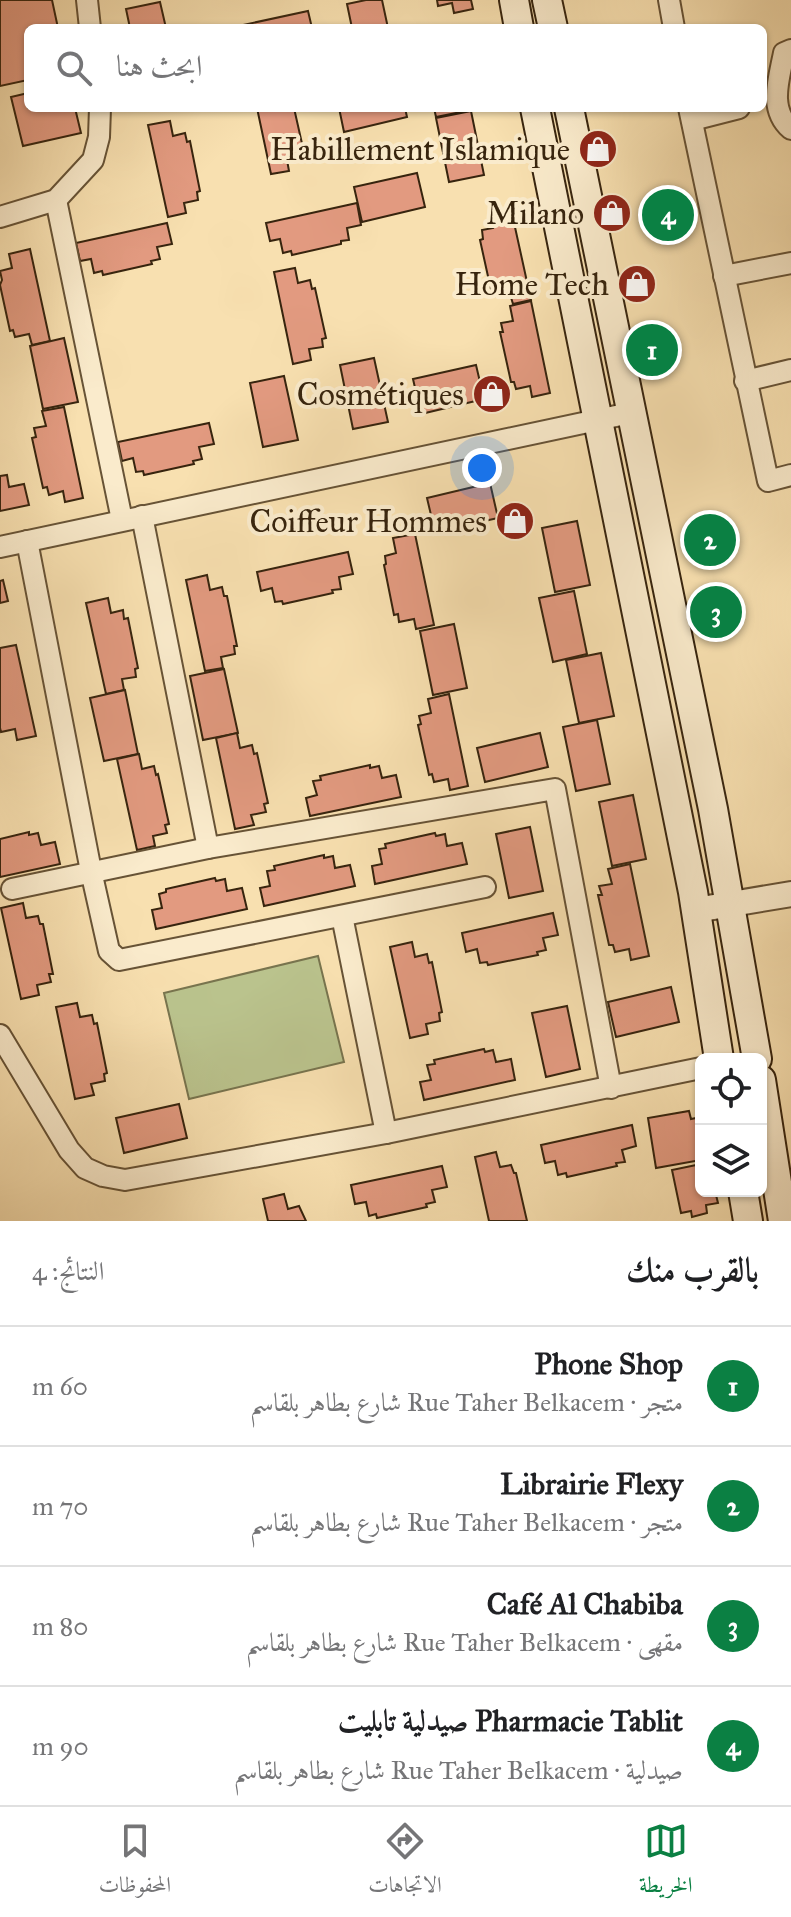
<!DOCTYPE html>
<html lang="ar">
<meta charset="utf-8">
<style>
body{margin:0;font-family:"IM FELL Great Primer",Amiri,serif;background:#f2f2f2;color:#202124;direction:rtl}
.controls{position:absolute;right:24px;bottom:24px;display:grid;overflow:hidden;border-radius:12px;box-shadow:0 2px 6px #0004}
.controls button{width:72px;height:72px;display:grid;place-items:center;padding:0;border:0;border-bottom:2px solid #e0e0e0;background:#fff;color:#202124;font:40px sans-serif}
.you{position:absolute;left:482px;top:468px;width:28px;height:28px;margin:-20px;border:6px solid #fff;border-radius:50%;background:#1a73e8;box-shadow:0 0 0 12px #1a73e833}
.badge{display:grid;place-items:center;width:52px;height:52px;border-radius:50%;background:#0b8043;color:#fff;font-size:26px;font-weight:700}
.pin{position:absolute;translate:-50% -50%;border:4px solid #fff;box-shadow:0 2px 8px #0006}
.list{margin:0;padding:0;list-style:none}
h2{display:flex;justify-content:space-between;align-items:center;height:104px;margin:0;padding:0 32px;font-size:34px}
h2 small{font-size:26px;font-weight:400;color:#757577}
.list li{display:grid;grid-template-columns:52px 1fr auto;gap:24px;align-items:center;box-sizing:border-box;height:120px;padding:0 32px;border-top:2px solid #e0e0e0}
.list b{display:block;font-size:30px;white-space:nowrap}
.list p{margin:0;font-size:26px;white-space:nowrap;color:#757577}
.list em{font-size:26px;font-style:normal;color:#757577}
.icon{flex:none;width:44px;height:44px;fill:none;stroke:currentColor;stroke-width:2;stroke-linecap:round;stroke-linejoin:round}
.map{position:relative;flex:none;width:791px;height:1221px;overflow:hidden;direction:ltr}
.search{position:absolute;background:#fff;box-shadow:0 2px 6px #0004;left:24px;right:24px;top:24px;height:88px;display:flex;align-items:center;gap:20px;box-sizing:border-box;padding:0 28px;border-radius:12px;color:#757577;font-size:30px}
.sheet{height:584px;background:#fff}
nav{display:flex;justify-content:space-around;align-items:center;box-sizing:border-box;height:112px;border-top:2px solid #e0e0e0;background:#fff;font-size:22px;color:#757577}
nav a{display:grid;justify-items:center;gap:4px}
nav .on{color:#0b8043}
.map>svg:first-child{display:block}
.green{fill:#bac38d;stroke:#78744e;stroke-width:2}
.building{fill:#e29a80;stroke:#37240e;stroke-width:2}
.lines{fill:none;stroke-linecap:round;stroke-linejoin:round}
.minor-casing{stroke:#675336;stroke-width:24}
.tertiary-casing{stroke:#675336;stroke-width:28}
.secondary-casing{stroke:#37240e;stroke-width:32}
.minor{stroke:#faebcc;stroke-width:20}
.tertiary{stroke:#faebcc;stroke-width:24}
.secondary{stroke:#faebcc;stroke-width:28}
.labels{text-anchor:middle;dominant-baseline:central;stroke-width:8;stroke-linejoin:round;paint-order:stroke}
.poi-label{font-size:32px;fill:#37240e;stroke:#faebcc;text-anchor:end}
</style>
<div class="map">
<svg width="791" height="1221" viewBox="0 0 791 1221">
<rect width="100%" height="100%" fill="#f8e0b0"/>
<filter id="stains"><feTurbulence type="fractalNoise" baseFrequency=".0025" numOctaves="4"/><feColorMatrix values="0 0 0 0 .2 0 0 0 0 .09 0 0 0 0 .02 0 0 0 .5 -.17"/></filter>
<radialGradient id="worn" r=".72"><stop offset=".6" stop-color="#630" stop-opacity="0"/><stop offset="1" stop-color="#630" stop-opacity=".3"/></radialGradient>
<polygon class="green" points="318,956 344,1062 189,1099 164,993"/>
<g class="building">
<polygon points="0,0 52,0 58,28 28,28 28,80 0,86"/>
<polygon points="366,0 382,0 388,28 352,28 347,4"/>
<polygon points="437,0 471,0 473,9 454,13 452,3 438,6"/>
<polygon points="160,2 166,28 130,28 126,9"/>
<polygon points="308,11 312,28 229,28"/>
<polygon points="28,93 28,108 75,108 81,133 23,146 11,97"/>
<polygon points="257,108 294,108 303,148 299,149 301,157 287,160 289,171 271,174"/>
<polygon points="339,108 405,108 407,117 344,132"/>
<polygon points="434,108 470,108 471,110 436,117"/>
<polygon points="471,111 484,175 449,182 436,118"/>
<polygon points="170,121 173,136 185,133 187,142 190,141 200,191 197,192 198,200 184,203 186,213 168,217 148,125"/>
<polygon points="417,173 425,207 362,222 354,187"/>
<polygon points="357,203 361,225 347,228 349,240 341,241 341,244 292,255 291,251 283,253 280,239 270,241 266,223"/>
<polygon points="511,209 531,300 513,304 510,294 496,296 495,289 491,290 480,240 483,239 482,230 493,228 490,213"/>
<polygon points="167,223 172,244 157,247 160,259 151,261 152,264 103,275 102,271 94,273 91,259 80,261 76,243"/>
<polygon points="30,249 50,341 32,345 29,334 15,337 13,330 10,331 0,285 2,280 0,271 12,268 9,254"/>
<polygon points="295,268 298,283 310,280 312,289 315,288 326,338 322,339 323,347 309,349 311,360 293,364 274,272"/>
<polygon points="531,301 550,393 532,397 530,386 516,389 514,382 511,382 500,332 503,332 501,323 513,321 510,306"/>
<polygon points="64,338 78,402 43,409 30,346"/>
<polygon points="374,358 388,422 353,429 340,365"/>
<polygon points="476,365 484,399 421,414 413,379"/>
<polygon points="284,376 298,440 263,447 250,383"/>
<polygon points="64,407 83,498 65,502 63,491 49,495 47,487 43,488 32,438 36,437 34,428 46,426 42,411"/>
<polygon points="209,423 214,444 199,447 202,459 193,461 194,464 144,475 143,471 136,472 133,458 122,461 118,442"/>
<polygon points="7,475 9,487 24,484 29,505 0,511 0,476"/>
<polygon points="490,483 498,518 435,532 427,498"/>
<polygon points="577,521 590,585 555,592 542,528"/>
<polygon points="415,534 434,625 416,629 414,619 399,622 398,614 394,615 384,565 386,564 385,556 396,553 393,538"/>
<polygon points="348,552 353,574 339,577 341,589 332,590 333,593 283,604 282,601 275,602 272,588 261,591 257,572"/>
<polygon points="207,575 210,590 222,587 224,596 227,596 237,646 234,646 235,654 221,657 223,668 205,671 186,580"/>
<polygon points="3,580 8,601 0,603 0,581"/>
<polygon points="574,591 587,654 553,662 539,598"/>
<polygon points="108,598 111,613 123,610 124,619 128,618 138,668 135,669 136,677 122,679 124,690 106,694 86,603"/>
<polygon points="454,624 467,688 433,695 420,631"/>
<polygon points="16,645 36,736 17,740 15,729 1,732 0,728 0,648"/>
<polygon points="601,653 614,716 579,723 566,660"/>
<polygon points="224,669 238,733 203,740 190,676"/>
<polygon points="125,690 138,754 104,761 90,698"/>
<polygon points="449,694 468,786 450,790 448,779 434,782 432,774 429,775 418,725 421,724 419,716 431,713 428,699"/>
<polygon points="597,720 610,784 576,791 563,727"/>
<polygon points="237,733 240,748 252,745 254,754 257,753 268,803 264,804 266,812 251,815 254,825 235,829 216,738"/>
<polygon points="540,733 548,767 485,782 477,748"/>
<polygon points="139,754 142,769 154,766 156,775 158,774 169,824 165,825 167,833 153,836 155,846 137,850 117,759"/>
<polygon points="370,765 370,768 379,766 382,778 396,775 401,797 310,816 306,798 317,795 313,781 321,780 320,776"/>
<polygon points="633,795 646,859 612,866 599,802"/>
<polygon points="530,827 543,891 509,898 496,834"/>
<polygon points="29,832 29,835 38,833 41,845 55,842 60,864 0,877 0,839"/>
<polygon points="435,833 436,836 445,834 447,846 462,843 467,864 375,884 372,866 382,864 379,849 386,848 385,844"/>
<polygon points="324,855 324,858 333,856 335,868 350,865 355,886 264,906 260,888 270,886 267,871 275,870 274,866"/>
<polygon points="630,864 649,956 631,960 629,949 615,952 613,945 609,945 598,895 602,895 599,886 612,884 608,869"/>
<polygon points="215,878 216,881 225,879 227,891 242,888 247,909 156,929 152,910 162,908 159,894 166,892 166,889"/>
<polygon points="23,903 26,918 38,916 40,924 43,924 53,974 49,974 51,982 37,985 39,995 21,999 1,908"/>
<polygon points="553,913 558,935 543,938 546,950 537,952 538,955 488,965 487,962 480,963 477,949 466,952 462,933"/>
<polygon points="412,942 415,957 427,954 429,963 432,962 442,1012 439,1013 440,1021 426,1024 428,1034 410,1038 390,947"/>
<polygon points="671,987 679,1022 616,1037 608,1002"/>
<polygon points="77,1003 80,1017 92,1015 94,1024 97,1023 107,1073 104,1074 105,1081 91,1084 94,1095 75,1099 56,1007"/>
<polygon points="567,1006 580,1069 546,1077 532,1013"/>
<polygon points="484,1049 485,1052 493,1050 496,1062 511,1059 515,1080 424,1100 420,1082 431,1080 427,1065 435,1064 434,1060"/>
<polygon points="179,1104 187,1138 124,1153 116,1118"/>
<polygon points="689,1111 691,1119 701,1117 701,1160 656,1168 648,1118"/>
<polygon points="632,1125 636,1146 622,1150 625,1162 616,1163 617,1166 567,1177 566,1173 558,1175 555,1161 545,1163 541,1145"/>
<polygon points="496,1152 500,1167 511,1165 514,1173 516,1173 527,1221 489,1221 475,1157"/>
<polygon points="701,1164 701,1191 715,1191 718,1203 706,1205 707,1213 692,1217 691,1211 681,1213 672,1170"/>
<polygon points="442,1166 447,1187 432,1190 435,1202 426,1204 427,1207 377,1218 376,1214 369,1216 366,1202 355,1204 351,1185"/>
<polygon points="284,1194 288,1209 299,1206 306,1221 268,1221 263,1199"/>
</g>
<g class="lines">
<g class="minor-casing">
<g id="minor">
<polyline points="87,0 90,28"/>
<polyline points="669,0 674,28"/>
<path d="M791,50l-7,3c-5,26 -16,56 7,76"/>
<polyline points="689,108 768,481 791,475"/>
<polyline points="692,120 739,108"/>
<polyline points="56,200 122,520"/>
<polyline points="0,217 56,200 93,160 99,137 100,108"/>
<polyline points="724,276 791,263"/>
<polyline points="745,381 791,370"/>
<polyline points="142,516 208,848"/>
<polyline points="27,541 91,871 109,951 119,960 485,887"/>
<polyline points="0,547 630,413"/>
<polyline points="12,889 208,848 555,789 611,1088"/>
<polyline points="342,916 386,1133"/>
<polyline points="0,1035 69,1150 85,1168 103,1176 125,1180 386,1133 701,1068"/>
</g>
</g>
<g class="tertiary-casing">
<polyline id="tertiary" points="696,910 791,894"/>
</g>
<g class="secondary-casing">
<g id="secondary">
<polyline points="514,0 519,28"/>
<polyline points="547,0 553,28"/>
<polyline points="535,108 693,892 719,1059"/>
<polyline points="569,108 713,809 757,1059"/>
<polyline points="761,1080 783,1221"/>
<polyline points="743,1191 748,1221"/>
</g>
</g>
<use href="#minor" class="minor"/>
<use href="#tertiary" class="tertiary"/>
<use href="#secondary" class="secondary"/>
</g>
<defs>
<g id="shop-disc" transform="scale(2)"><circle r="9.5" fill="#8f2418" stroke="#faebcc"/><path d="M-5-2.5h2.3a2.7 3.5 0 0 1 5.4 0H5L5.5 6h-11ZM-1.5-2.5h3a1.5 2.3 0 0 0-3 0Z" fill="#fff"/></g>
</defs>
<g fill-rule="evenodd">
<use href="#shop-disc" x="598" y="149"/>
<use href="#shop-disc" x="612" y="213"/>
<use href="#shop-disc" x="637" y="284"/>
<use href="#shop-disc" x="492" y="394"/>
<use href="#shop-disc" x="515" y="521"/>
</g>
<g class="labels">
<g class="poi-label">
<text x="570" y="149">Habillement Islamique</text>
<text x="584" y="213">Milano</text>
<text x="609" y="284">Home Tech</text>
<text x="464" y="394">Cosmétiques</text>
<text x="487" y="521">Coiffeur Hommes</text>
</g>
</g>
<rect width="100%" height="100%" filter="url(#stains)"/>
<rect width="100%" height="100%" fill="url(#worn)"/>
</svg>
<div class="controls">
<button><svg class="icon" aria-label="locate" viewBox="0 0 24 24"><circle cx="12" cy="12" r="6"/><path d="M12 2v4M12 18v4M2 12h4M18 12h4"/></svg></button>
<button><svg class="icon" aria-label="layers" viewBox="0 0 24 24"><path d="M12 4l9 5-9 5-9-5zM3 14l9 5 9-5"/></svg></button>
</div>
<div class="you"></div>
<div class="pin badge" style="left:652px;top:350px">1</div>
<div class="pin badge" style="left:710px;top:540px">2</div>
<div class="pin badge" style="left:716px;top:612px">3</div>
<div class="pin badge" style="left:668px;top:215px">4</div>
<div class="search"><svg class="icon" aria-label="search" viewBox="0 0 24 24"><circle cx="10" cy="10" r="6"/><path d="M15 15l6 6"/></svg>ابحث هنا</div>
</div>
<section class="sheet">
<h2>بالقرب منك<small>النتائج: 4</small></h2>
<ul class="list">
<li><span class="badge">1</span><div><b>Phone Shop</b><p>متجر · Rue Taher Belkacem شارع بطاهر بلقاسم</p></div><em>60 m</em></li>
<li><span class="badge">2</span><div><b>Librairie Flexy</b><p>متجر · Rue Taher Belkacem شارع بطاهر بلقاسم</p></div><em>70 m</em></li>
<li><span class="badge">3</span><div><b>Café Al Chabiba</b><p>مقهى · Rue Taher Belkacem شارع بطاهر بلقاسم</p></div><em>80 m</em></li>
<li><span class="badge">4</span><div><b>Pharmacie Tablit صيدلية تابليت</b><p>صيدلية · Rue Taher Belkacem شارع بطاهر بلقاسم</p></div><em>90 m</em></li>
</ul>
</section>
<nav>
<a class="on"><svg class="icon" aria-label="map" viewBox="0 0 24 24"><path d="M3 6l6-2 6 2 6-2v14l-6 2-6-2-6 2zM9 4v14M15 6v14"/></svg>الخريطة</a>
<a><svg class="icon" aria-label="directions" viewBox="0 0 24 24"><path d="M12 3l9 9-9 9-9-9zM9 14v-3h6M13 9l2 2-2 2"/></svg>الاتجاهات</a>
<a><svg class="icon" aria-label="saved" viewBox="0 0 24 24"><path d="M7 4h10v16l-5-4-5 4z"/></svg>المحفوظات</a>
</nav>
